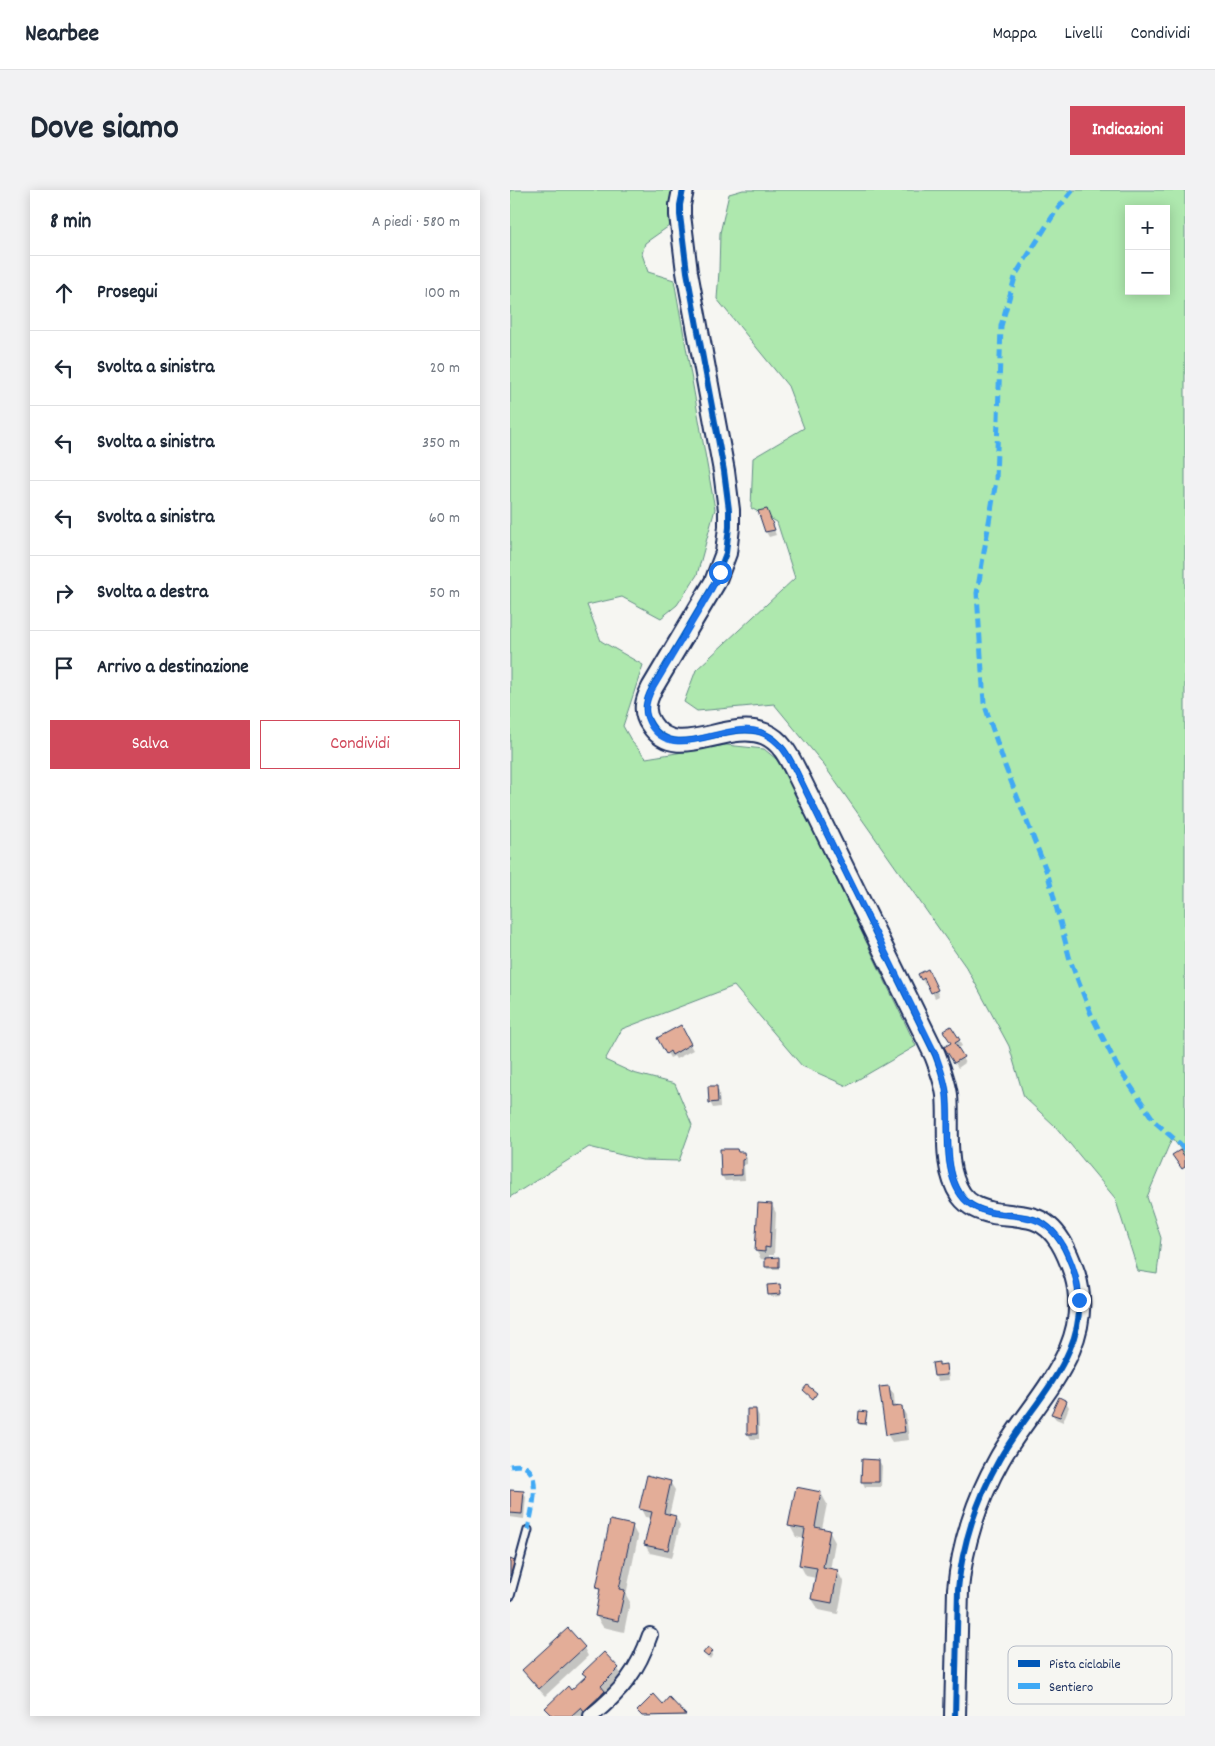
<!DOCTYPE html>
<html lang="it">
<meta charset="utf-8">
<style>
body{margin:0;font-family:Dekko,sans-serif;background:#f2f2f3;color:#1f2937}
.controls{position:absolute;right:15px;top:15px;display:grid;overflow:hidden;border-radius:0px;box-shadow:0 2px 12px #0003}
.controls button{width:45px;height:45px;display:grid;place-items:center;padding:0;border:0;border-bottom:1px solid #e0e1e3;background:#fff;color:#1f2937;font:25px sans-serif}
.stop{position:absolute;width:15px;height:15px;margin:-11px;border:4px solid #1a73e8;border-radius:50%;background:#fff}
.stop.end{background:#1a73e8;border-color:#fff;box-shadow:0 1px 5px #0008}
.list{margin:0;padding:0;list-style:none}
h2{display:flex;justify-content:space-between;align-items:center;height:65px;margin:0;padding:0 20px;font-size:21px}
h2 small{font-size:16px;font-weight:400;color:#747a83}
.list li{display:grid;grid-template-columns:32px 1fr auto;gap:15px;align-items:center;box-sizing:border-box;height:75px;padding:0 20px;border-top:1px solid #e0e1e3}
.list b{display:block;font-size:19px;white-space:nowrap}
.list em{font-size:16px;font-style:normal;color:#747a83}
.actions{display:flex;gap:10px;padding:15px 20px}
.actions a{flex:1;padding:11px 0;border:1px solid #d1495b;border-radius:0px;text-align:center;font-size:18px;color:#d1495b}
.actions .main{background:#d1495b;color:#fff}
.icon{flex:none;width:28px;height:28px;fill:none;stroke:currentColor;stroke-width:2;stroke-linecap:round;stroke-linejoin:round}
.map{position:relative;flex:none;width:675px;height:1526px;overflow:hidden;border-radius:0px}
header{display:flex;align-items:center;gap:30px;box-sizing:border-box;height:70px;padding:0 25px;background:#fff;border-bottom:1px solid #e0e1e3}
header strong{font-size:24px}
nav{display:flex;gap:28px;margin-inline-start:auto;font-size:18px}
.intro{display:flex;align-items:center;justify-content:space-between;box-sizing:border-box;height:120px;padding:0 30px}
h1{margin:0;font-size:35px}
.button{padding:12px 22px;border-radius:0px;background:#d1495b;color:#fff;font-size:18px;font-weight:700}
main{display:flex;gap:30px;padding:0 30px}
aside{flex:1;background:#fff;border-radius:0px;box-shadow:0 2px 12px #0003}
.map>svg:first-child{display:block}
.green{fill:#aee8ae;stroke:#648c86;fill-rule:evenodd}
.shadow{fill:#0003}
.building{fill:#e3ad98;stroke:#1b2f5e}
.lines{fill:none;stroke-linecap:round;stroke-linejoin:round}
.lane-casing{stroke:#1b2f5e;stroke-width:11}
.street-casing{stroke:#1b2f5e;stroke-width:18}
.secondary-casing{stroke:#1b2f5e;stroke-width:24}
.lane{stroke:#f6f6f2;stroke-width:7}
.street{stroke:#f6f6f2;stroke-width:14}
.secondary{stroke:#f6f6f2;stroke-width:20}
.quiet{stroke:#3fa9f5;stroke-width:5;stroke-dasharray:10 5;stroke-linecap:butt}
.cycleway-casing{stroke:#f6f6f2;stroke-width:9}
.cycleway{stroke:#0057b8;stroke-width:6}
.route{stroke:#1a73e8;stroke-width:6}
.key{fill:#f6f6f2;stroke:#b4bac6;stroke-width:1}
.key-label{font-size:14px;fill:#1b2f5e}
</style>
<header>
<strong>Nearbee</strong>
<nav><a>Mappa</a><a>Livelli</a><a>Condividi</a></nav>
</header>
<div class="intro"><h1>Dove siamo</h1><a class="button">Indicazioni</a></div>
<main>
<aside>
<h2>8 min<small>A piedi · 580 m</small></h2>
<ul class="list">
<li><svg class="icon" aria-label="ahead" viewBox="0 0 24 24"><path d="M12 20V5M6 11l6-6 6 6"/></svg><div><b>Prosegui</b></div><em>100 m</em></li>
<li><svg class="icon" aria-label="left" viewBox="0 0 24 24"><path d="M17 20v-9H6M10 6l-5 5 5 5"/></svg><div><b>Svolta a sinistra</b></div><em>20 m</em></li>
<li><svg class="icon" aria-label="left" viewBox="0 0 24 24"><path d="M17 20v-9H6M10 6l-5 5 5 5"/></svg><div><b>Svolta a sinistra</b></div><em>350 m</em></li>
<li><svg class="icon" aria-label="left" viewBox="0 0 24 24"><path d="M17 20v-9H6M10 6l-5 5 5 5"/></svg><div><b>Svolta a sinistra</b></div><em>60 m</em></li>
<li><svg class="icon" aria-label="right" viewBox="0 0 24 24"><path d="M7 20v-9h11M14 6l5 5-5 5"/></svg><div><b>Svolta a destra</b></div><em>50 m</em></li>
<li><svg class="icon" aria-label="arrive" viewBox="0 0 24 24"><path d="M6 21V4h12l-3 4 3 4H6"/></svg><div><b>Arrivo a destinazione</b></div></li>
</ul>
<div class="actions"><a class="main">Salva</a><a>Condividi</a></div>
</aside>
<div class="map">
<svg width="675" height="1526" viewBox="0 0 675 1526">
<rect width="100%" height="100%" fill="#f6f6f2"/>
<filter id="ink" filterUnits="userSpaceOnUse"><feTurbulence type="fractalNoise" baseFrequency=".02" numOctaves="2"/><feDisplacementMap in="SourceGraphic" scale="10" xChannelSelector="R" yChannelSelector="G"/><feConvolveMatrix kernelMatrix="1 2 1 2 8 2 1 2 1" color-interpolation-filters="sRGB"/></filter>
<g filter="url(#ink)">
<g class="green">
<polygon points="0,0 162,0 162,34 135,53 132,64 138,82 164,90 205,319 187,385 167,415 151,428 112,407 77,415 91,451 133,475 113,536 122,552 136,568 216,555 254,559 271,573 406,856 337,896 292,876 224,796 112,839 95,870 123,883 165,894 182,935 169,971 132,970 79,957 0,1007"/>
<path d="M233,0h442v965l-13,-17 -25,59 14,41 -4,36 -19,-3 -23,-73 -60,-72 -31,-29 -15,-51 -41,-76 -147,-209 -47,-57 -77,7 -13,-9 12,-32 99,-92 -18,-56 -26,-14 2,-50 51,-30 -16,-42 -71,-87 2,-28 1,-38 9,-39zM619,19h37v82h-37z"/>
</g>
<g class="shadow">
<polygon points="259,326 266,345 259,347 256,342"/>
<polygon points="409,784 420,786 429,806 425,808 418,793 415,795"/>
<polygon points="170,837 183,860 166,869 164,866 160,868 149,849"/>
<polygon points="441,838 452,856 447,859 455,873 448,878 436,857 442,853"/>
<polygon points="206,897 209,902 210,917 203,918 200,912"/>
<polygon points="228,963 233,963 237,968 237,974 234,975 235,990 215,991 212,986"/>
<polygon points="249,1014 262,1015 266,1023 264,1065 259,1065 259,1069 268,1069 269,1079 257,1079 256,1070 251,1069 246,1061"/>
<polygon points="270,1097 271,1106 261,1107 260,1105"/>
<polygon points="428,1173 430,1176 435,1175 438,1181 439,1190 428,1191 425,1186"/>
<polygon points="379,1197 384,1205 385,1218 391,1217 396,1225 399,1250 382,1252 377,1244"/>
<polygon points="556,1212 559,1217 553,1232 546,1229 542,1224"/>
<polygon points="246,1220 249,1226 249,1249 241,1249 238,1244"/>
<polygon points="356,1223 357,1226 356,1235 350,1235 349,1233"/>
<polygon points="369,1271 372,1276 371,1297 355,1297 352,1291"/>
<polygon points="160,1292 165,1300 159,1326 165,1327 170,1335 162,1368 140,1363 135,1355 142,1328 135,1327 131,1319"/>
<polygon points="0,1301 13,1302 16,1307 14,1329 0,1327"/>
<polygon points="311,1303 317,1314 312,1339 319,1341 325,1352 320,1380 328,1382 334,1393 328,1424 309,1420 302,1409 306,1388 296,1386 290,1375 295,1349 286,1347 280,1336"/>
<polygon points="122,1336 128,1347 116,1405 120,1412 114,1442 93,1437 86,1426 91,1404 87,1397"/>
<polygon points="0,1370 6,1373 10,1381 0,1403"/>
<polygon points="74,1458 78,1466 35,1506 19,1489 14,1480"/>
<polygon points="198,1459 203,1464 200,1469 194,1463"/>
<polygon points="94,1464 108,1479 115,1490 86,1526 42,1526 37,1518 61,1502 76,1487 74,1483"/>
<polygon points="159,1509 175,1526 131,1526 128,1521 153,1515"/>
</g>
<g class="building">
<polygon points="257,319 265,340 255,342 248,321"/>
<polygon points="418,779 428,800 421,803 414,788 411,790 408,784"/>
<polygon points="171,835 181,854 162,865 160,861 156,864 147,848"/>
<polygon points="441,836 450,850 445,853 454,867 444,873 434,857 441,853 433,841"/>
<polygon points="198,896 207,896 208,912 199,913"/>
<polygon points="210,959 227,959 228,962 234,962 235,969 232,970 232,985 211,986"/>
<polygon points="670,960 675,967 675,977 672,979 662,965"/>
<polygon points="248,1013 262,1014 260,1058 255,1057 255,1062 245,1061"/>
<polygon points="269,1067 269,1077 255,1077 255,1068"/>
<polygon points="270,1094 271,1104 258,1105 257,1095"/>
<polygon points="429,1172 429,1175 436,1174 437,1185 424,1186 422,1173"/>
<polygon points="297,1195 307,1203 303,1209 293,1200"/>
<polygon points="379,1196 382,1217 392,1216 395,1242 376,1245 369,1197"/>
<polygon points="549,1207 557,1211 550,1227 541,1224"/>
<polygon points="237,1219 246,1219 247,1244 237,1244"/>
<polygon points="349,1221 357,1222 355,1234 348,1233"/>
<polygon points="352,1269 369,1270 369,1292 351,1292"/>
<polygon points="137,1285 161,1291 154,1323 166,1326 158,1360 134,1355 142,1322 129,1319"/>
<polygon points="286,1297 311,1302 305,1337 320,1340 313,1377 328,1380 322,1413 301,1409 307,1378 289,1375 295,1339 278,1336"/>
<polygon points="0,1300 14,1301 12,1324 0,1323"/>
<polygon points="100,1330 123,1335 109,1399 115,1400 108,1431 85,1426 90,1399 86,1398"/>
<polygon points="0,1369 7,1372 0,1386"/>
<polygon points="58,1438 75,1457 29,1499 12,1480"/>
<polygon points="198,1457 203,1461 198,1467 193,1463"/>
<polygon points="94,1462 109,1478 91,1496 95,1501 74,1521 71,1517 61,1526 43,1526 35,1518 58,1496 61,1500 76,1486 72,1483"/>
<polygon points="144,1504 153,1514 159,1507 176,1525 132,1526 127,1521"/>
</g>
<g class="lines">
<g class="lane-casing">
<polyline id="lane" points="0,1406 18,1340"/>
</g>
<g class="street-casing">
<path id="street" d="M81,1526c30,-24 47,-45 59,-81"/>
</g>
<g class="secondary-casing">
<path id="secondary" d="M173,0l-3,15v10l7,57 37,199 5,39v17l-3,26 -11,29 -63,106c-6,12 -10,23 -1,36 25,40 76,-6 114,10 17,7 25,25 33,41l137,280c5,13 10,26 12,40 3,31 -5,72 14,100 8,11 19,15 32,18 13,2 28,2 41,6 23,7 34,35 41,56 22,74 -44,127 -76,185 -22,39 -37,85 -41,129l-3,127"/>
</g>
<use href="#lane" class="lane"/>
<use href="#street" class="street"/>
<use href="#secondary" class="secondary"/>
<g class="quiet">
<polyline points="563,0 546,21 506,84 491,136 486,291 467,403 474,513 495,576 538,685 560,770 581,824 607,876 645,932 670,954 675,961"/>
<path d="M0,1276c38,-8 21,45 18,64"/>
</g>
<g class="cycleway-casing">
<path id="cycleway" d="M173,0l-3,15v10l7,57 37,199 5,39v17l-3,26 -11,29 -63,106c-6,12 -10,23 -1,36 25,40 76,-6 114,10 17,7 25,25 33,41l137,280c5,13 10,26 12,40 3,31 -5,72 14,100 8,11 19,15 32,18 13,2 28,2 41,6 23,7 34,35 41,56 22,74 -44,127 -76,185 -22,39 -37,85 -41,129l-3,127"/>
</g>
<use href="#cycleway" class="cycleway"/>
</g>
</g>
<g class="lines" filter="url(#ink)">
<path class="route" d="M210,382l-11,22 -59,99c-5,12 -6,21 1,33 25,37 74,-6 109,6 20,7 29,25 38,43l138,280c4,12 9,24 10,37 5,32 -5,81 18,107 10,11 24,13 38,15 11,2 23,2 33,6 30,11 42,52 44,80"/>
</g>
<rect x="498" y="1456" width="164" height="58" rx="8" class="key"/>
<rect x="508" y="1470" width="22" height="7" fill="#0057b8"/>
<rect x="508" y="1493" width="22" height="6" fill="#3fa9f5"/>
<g class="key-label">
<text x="539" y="1478">Pista ciclabile</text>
<text x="539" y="1501">Sentiero</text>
</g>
</svg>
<div class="controls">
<button>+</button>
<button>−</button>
</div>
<div class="stop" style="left:210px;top:382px"></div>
<div class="stop end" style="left:569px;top:1110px"></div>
</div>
</main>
